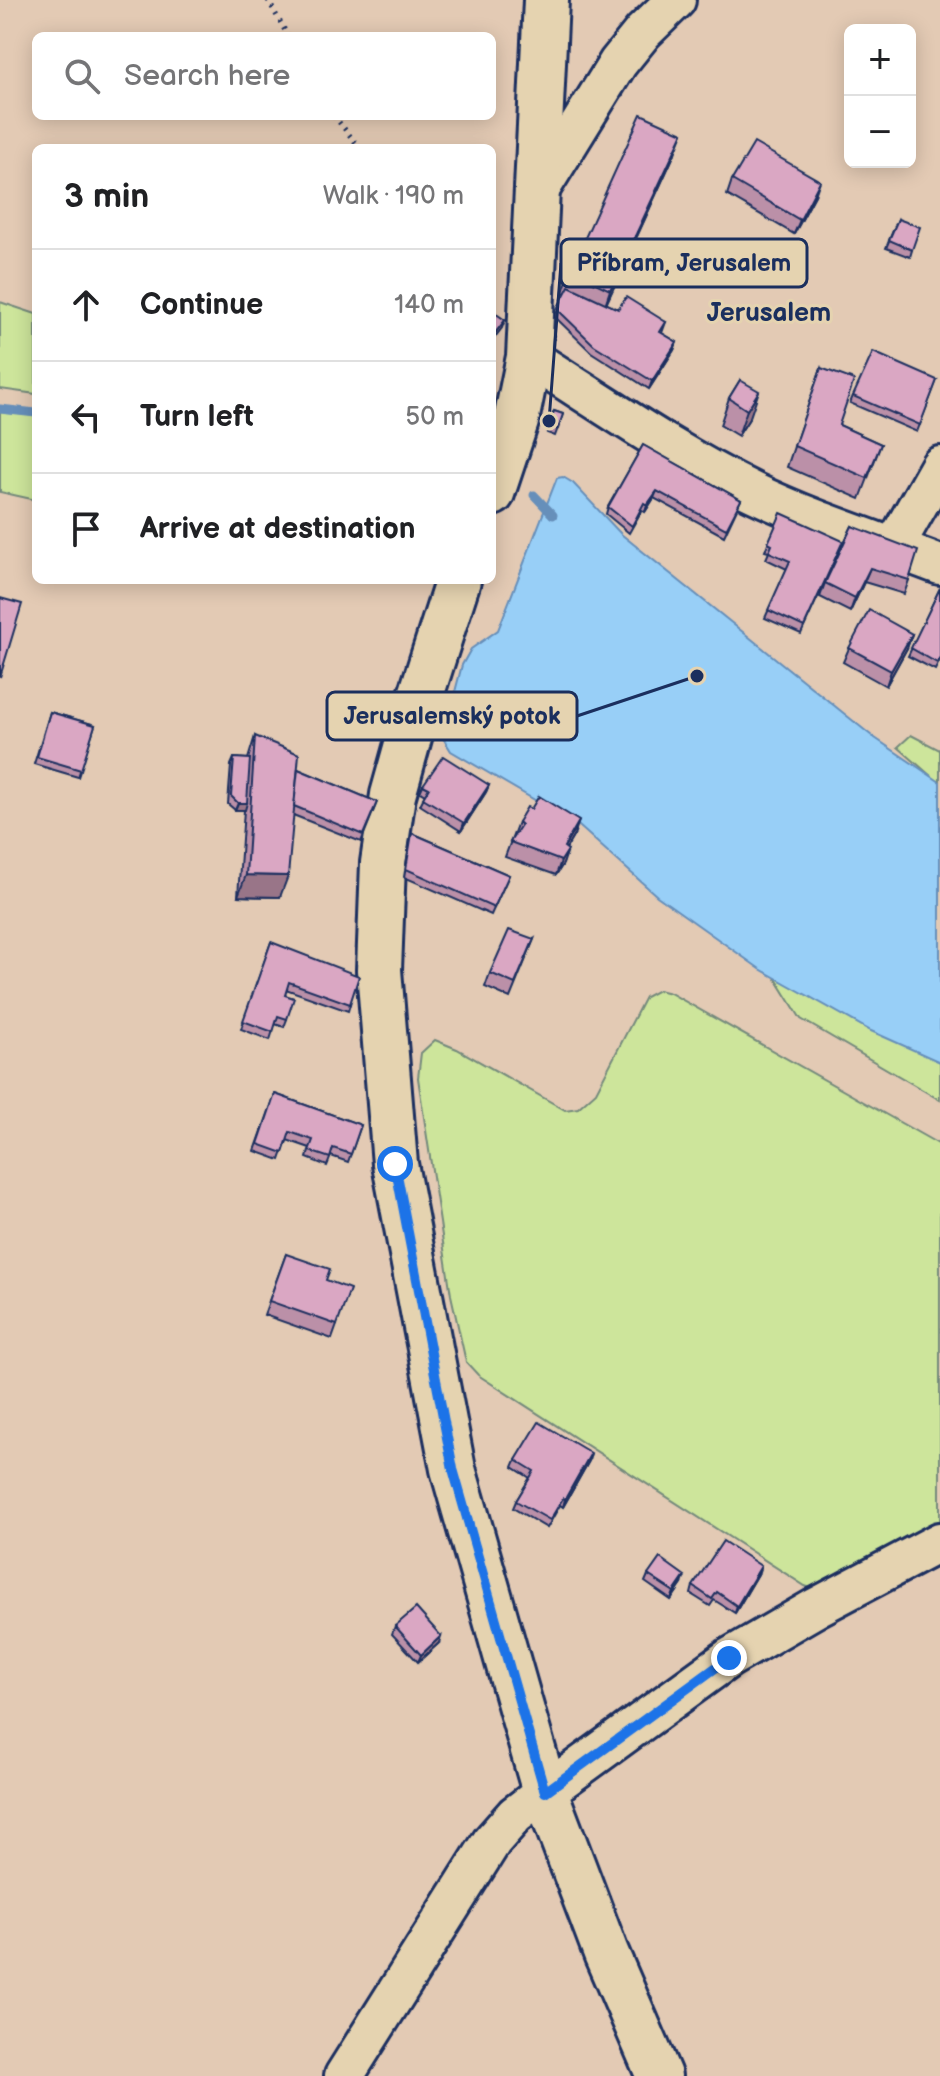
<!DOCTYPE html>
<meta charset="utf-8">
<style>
body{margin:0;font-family:"Balsamiq Sans",sans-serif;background:#f6f6f6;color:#202124}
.controls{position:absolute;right:24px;top:24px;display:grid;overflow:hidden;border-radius:12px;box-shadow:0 4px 20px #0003}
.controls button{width:72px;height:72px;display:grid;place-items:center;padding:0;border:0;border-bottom:2px solid #e0e0e0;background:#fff;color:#202124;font:40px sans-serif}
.stop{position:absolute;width:24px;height:24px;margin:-18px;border:6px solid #1a73e8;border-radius:50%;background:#fff}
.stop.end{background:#1a73e8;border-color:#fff;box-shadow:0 2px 8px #0008}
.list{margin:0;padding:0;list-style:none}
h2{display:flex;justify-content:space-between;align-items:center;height:104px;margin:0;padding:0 32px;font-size:34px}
h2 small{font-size:26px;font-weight:400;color:#757577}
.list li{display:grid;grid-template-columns:52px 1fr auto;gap:24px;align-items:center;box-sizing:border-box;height:112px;padding:0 32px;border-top:2px solid #e0e0e0}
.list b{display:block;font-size:30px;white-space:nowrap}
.list em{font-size:26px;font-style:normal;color:#757577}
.icon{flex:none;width:44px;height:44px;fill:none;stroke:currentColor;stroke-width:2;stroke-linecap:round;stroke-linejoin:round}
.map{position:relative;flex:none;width:940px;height:2076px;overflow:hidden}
.search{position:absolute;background:#fff;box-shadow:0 4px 20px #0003;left:32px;top:32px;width:464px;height:88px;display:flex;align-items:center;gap:20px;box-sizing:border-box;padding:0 28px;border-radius:12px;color:#757577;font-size:30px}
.panel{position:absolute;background:#fff;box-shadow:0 4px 20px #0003;left:32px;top:144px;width:464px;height:440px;border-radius:12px}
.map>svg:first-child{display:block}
.green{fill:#cde59b;stroke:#748a7c;stroke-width:2}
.water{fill:#98cff7;stroke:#668fba;stroke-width:2}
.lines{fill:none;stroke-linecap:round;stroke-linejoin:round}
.stream{stroke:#668fba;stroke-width:9}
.minor-casing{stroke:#1b2f5e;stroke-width:44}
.tertiary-casing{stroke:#1b2f5e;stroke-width:50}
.path{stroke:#1b2f5e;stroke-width:5;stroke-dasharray:2 6;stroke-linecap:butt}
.minor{stroke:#e5d3b0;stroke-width:38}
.tertiary{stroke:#e5d3b0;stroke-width:44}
.wall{fill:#bb90a8;stroke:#1b2f5e;stroke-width:2}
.shaded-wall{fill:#997588;stroke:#1b2f5e;stroke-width:2}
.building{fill:#daa7c3;stroke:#1b2f5e;stroke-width:2}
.route{stroke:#1a73e8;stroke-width:10}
.labels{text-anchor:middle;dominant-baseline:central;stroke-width:6;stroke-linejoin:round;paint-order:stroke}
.quarter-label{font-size:26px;font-weight:bold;fill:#1b2f5e;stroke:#e5d3b0}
.leader{fill:none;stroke:#1b2f5e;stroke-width:3}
.callout-dot{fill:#1b2f5e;stroke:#e5d3b0;stroke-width:3}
.callout{fill:#e5d3b0;stroke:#1b2f5e;stroke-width:3}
.callout-label{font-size:24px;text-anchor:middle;font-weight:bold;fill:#1b2f5e}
</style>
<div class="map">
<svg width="940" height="2076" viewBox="0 0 940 2076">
<rect width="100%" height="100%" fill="#e3cab4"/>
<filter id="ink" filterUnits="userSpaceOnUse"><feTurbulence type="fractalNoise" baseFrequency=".0125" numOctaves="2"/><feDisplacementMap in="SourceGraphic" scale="16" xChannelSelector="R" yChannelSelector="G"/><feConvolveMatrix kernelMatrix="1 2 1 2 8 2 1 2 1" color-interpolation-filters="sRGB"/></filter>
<g filter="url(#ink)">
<g class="green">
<polygon points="0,302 36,314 36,394 0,389"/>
<polygon points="0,412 36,416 36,500 0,492"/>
<polygon points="911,735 940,750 940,784 898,747"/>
<polygon points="768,966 940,1025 940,1100 801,1019"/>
<polygon points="658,990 670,993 940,1145 940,1531 816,1590 805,1586 478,1375 466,1362 451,1295 418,1078 421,1053 435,1040 457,1049 565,1110 578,1108 596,1092 645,997"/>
</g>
<polygon class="water" points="563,477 573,483 621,534 872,736 940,782 940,1062 871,1031 760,969 657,896 579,826 451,751 443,738 462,665 471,649 498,630 557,478"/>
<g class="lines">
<g class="stream">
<polyline points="0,409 36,413"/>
<polyline points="534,495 553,515"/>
</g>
<g class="minor-casing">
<g id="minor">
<polyline points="539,191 618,63 643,32 676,0"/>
<path d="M529,357c73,46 146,97 224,135 60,29 125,49 187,73"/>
<polyline points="894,547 940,466"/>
<polyline points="344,2076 492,1841 515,1815 545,1792 729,1658 817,1607 940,1542"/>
</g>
</g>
<g class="tertiary-casing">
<g id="tertiary">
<polyline points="492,493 516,421 529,357 546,0"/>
<polyline points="458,580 418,705 393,795 383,863 379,970 395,1164 453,1469 545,1792 606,1953 659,2076"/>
</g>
</g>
<g class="path">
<polyline points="268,0 288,36"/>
<polyline points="334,116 360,148"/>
</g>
<use href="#minor" class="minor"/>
<use href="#tertiary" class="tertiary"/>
</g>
<g class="wall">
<polygon points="675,153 606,304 618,309 666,322 662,333 677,342 674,350 649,389 591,352 555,317 565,293 563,292 570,271"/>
<polygon points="732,180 815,195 794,234 727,195"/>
<polygon points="898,219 912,250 910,257 886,248"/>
<polygon points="821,368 839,425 881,444 860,499 787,467"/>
<polygon points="740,380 750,417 738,436 720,425 729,398"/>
<polygon points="937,380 917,432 850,403 853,396"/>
<polygon points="554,411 563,414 555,436 547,433"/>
<polygon points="643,445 741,500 724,536 654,498 645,512 642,510 629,533 606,514 608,507"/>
<polygon points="852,526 909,580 904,594 864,582 850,612 820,597 825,583"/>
<polygon points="768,543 840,549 801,634 765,618 787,569 766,559 769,552 765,551"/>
<polygon points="940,588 940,660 935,670 908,656"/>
<polygon points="912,634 907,648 886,686 843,662 849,648"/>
<polygon points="50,712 95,725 78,777 34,764"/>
<polygon points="255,736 298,769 377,802 361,842 293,815 280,897 238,896 244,810 235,810 228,804 231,765 234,758 248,759"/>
<polygon points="423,785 489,785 486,792 461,831 420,805 425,795 420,792"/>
<polygon points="518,822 574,835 566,848 563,864 556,875 505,857"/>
<polygon points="412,833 509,875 491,915 404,877 410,841"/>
<polygon points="534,939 510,998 485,987 490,973"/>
<polygon points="271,942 350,1004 348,1011 286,989 285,995 287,1019 284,1027 275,1024 270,1040 241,1029"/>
<polygon points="275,1094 361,1125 348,1162 331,1156 327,1166 307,1158 310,1148 287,1140 280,1160 255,1151"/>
<polygon points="286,1254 326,1280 337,1325 332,1339 264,1315"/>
<polygon points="516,1460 589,1461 563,1507 560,1505 547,1528 513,1508 516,1501 530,1478 513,1467"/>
<polygon points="758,1574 735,1613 714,1600 710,1606 691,1594 693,1586"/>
<polygon points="648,1575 682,1584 671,1600 645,1582"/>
<polygon points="395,1626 439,1643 418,1662 392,1634"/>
</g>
<g class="shaded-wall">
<polygon points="683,133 675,153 603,311 610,290"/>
<polygon points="820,181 815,195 794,234 800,220"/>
<polygon points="505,320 502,328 492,341 492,337"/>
<polygon points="677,342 674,350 649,389 652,381"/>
<polygon points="759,391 750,417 738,436 747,410"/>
<polygon points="657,491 654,498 645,512 647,505"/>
<polygon points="870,568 864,582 850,612 855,598"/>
<polygon points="912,634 907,648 886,686 891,671"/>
<polygon points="489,785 486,792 461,831 464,823"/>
<polygon points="238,803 247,803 245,810 235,810"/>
<polygon points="579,821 574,835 559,861 564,847"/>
<polygon points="568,850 563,864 556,875 561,861"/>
<polygon points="246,875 288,876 280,897 238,896"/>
<polygon points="591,1453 589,1461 563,1507 565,1499"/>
<polygon points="761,1566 758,1574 735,1613 737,1606"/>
<polygon points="685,1576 682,1584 671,1600 674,1592"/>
<polygon points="441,1636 439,1643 418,1662 421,1655"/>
</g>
<g class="building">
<polygon points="641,114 683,133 610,290 570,271"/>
<polygon points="754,143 820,181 800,220 732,180"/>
<polygon points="898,219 920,227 912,250 889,240"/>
<polygon points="569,286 618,309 626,297 666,322 660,332 677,342 652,381 594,345 557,309"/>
<polygon points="492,311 505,320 492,337"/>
<polygon points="873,352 937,380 920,425 853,396"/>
<polygon points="821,368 854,380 839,425 881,444 867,478 794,446"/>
<polygon points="740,380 759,391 747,410 729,398"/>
<polygon points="554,411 563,414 558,429 549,426"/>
<polygon points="643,445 741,500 726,529 657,491 647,505 644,503 632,526 608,507"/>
<polygon points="781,513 843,541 804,627 768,610 790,561 769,552 772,545 768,543"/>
<polygon points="852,526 918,551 909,580 870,568 855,598 825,583"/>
<polygon points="940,588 940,658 937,663 911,648"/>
<polygon points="0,598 22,604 0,677"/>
<polygon points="869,610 912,634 891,671 849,648"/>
<polygon points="50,712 95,725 81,770 37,757"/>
<polygon points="255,736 299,754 288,876 246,875"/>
<polygon points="443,756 489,785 464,823 423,798 429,788 423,785"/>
<polygon points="234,758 250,759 247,803 238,803 231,796"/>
<polygon points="298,769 377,802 363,835 294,806"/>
<polygon points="539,796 579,821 564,847 568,850 561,861 510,842 521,825 518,822 527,807 531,809"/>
<polygon points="412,833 509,875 494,908 406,869"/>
<polygon points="509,930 534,939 515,984 490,973"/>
<polygon points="271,942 359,976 350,1004 289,982 285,995 294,998 287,1019 278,1016 273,1032 243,1021"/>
<polygon points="275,1094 361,1125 351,1154 333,1148 330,1158 309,1151 313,1140 290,1132 283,1153 258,1144"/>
<polygon points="286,1254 330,1269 326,1280 350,1289 337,1325 269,1301"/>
<polygon points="539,1422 591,1453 565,1499 563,1498 550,1520 516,1501 534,1471 516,1460"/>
<polygon points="723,1541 761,1566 737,1606 717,1592 712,1599 693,1586"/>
<polygon points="660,1558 685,1576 674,1592 648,1575"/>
<polygon points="416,1608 441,1636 421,1655 395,1626"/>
</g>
</g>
<g class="lines" filter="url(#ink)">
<polyline class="route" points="395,1164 453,1469 545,1792 729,1658"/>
</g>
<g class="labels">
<g class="quarter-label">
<text x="769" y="313">Jerusalem</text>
</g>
</g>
<path class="leader" d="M549 421L561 263M697 676L577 716"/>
<g class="callout-dot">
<circle cx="549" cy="421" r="8"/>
<circle cx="697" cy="676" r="8"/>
</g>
<g class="callout">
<rect x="561" y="239" width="246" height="48" rx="8"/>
<rect x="327" y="692" width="250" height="48" rx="8"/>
</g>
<g class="callout-label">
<text x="684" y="271">Příbram, Jerusalem</text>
<text x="452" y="724">Jerusalemský potok</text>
</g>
</svg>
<div class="controls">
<button>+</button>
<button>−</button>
</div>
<div class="stop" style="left:395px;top:1164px"></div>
<div class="stop end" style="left:729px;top:1658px"></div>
<div class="search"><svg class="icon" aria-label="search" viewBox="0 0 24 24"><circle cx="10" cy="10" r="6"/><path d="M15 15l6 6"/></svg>Search here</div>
<section class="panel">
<h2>3 min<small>Walk · 190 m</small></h2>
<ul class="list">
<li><svg class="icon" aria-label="ahead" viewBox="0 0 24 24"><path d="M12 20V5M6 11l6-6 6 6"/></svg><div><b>Continue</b></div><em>140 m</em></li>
<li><svg class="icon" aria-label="left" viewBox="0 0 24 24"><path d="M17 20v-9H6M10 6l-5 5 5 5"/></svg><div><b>Turn left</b></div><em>50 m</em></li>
<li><svg class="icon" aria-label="arrive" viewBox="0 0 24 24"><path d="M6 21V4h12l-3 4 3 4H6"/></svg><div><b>Arrive at destination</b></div></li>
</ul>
</section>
</div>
